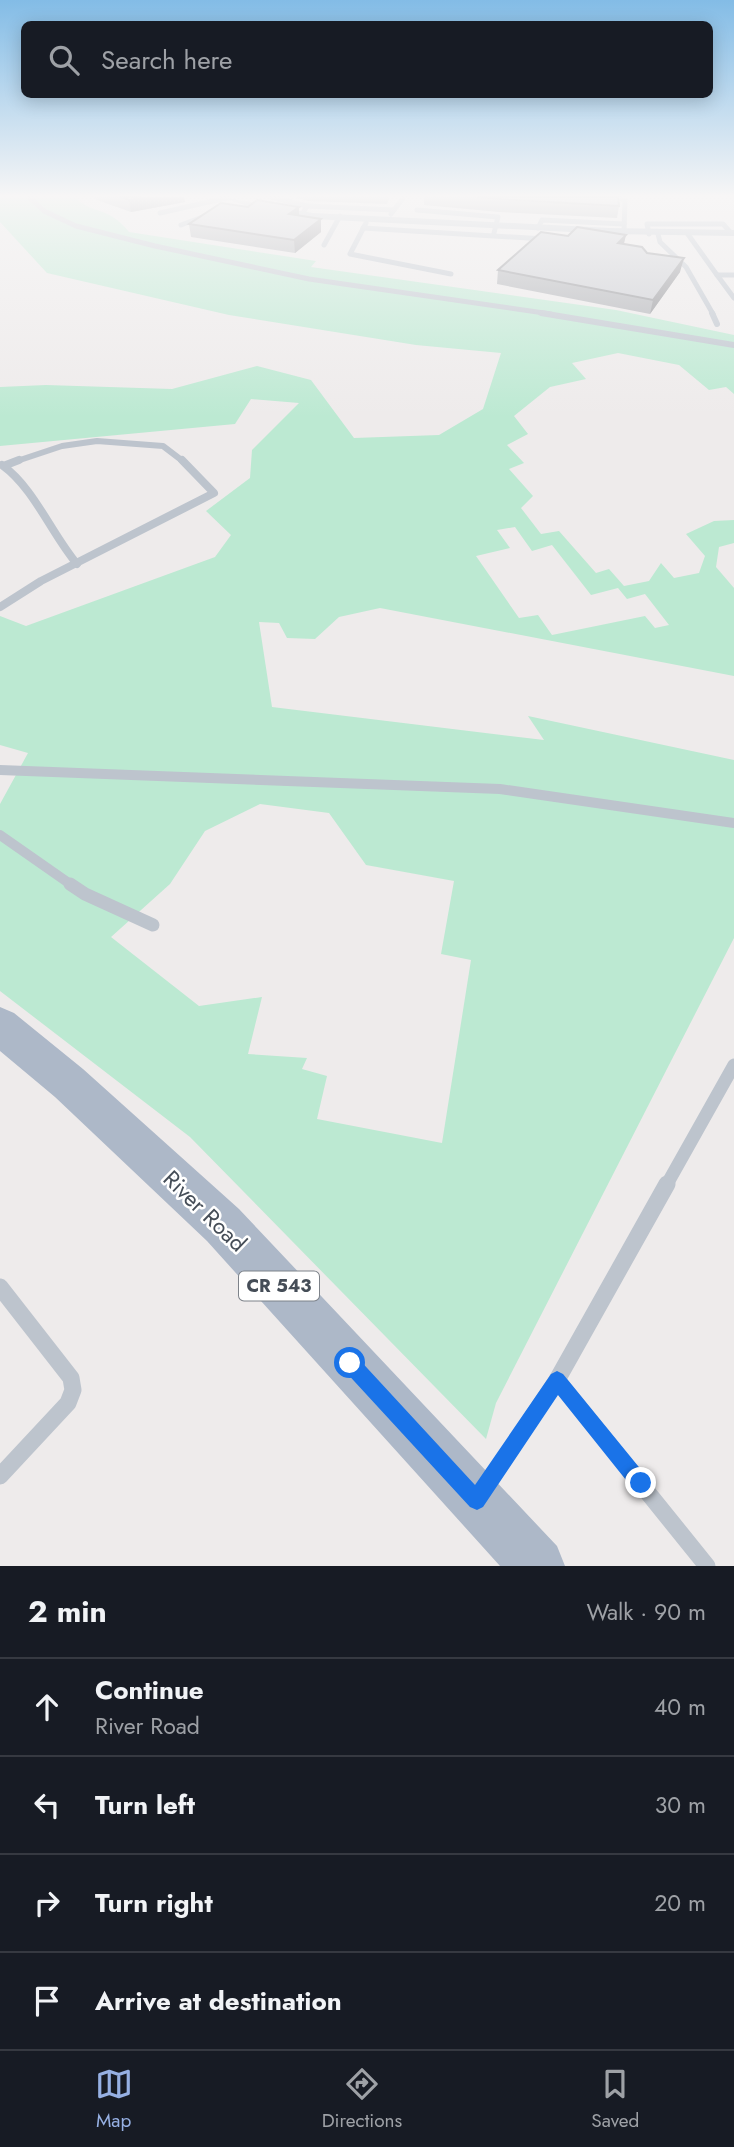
<!DOCTYPE html>
<meta charset="utf-8">
<style>
body{margin:0;font-family:Jost,sans-serif;background:#20242c;color:#f1f3f6}
.stop{position:absolute;width:21px;height:21px;margin:-16px;border:5px solid #1a73e8;border-radius:50%;background:#fff}
.stop.end{background:#1a73e8;border-color:#fff;box-shadow:0 2px 7px #0008}
.list{margin:0;padding:0;list-style:none}
h2{display:flex;justify-content:space-between;align-items:center;height:91px;margin:0;padding:0 28px;font-size:30px}
h2 small{font-size:23px;font-weight:400;color:#9ea1a6}
.list li{display:grid;grid-template-columns:46px 1fr auto;gap:21px;align-items:center;box-sizing:border-box;height:98px;padding:0 28px;border-top:2px solid #363941}
.list b{display:block;font-size:26px;white-space:nowrap}
.list p{margin:0;font-size:23px;white-space:nowrap;color:#9ea1a6}
.list em{font-size:23px;font-style:normal;color:#9ea1a6}
.icon{flex:none;width:38px;height:38px;fill:none;stroke:currentColor;stroke-width:2;stroke-linecap:round;stroke-linejoin:round}
.map{position:relative;flex:none;width:734px;height:1566px;overflow:hidden}
.search{position:absolute;background:#171b24;box-shadow:0 4px 18px #0003;left:21px;right:21px;top:21px;height:77px;display:flex;align-items:center;gap:18px;box-sizing:border-box;padding:0 24px;border-radius:10px;color:#9ea1a6;font-size:26px}
.sheet{height:483px;background:#171b24}
nav{display:flex;justify-content:space-around;align-items:center;box-sizing:border-box;height:98px;border-top:2px solid #363941;background:#171b24;font-size:19px;color:#9ea1a6}
nav a{display:grid;justify-items:center;gap:4px}
nav .on{color:#96b0e3}
.map>svg:first-child{display:block}
.green{fill:#bce9d2;fill-rule:evenodd}
.lines{fill:none;stroke-linecap:round;stroke-linejoin:round}
.service-far5{stroke:#bdc4cd;stroke-width:5}
.service-far4{stroke:#bdc4cd;stroke-width:6}
.service-far3{stroke:#bdc4cd;stroke-width:8}
.service-far2{stroke:#bdc4cd;stroke-width:10}
.service-far1{stroke:#bdc4cd;stroke-width:13}
.service{stroke:#bdc4cd;stroke-width:17}
.minor{fill:#bdc4cd;fill-rule:evenodd}
.primary{fill:#adb8c8;fill-rule:evenodd}
.wall{fill:#acaeb3}
.shaded-wall{fill:#8c8d92}
.building{fill:#c8cad0;stroke:#8c8d92;stroke-width:2}
.route{fill:#1a73e8}
.labels{text-anchor:middle;dominant-baseline:central;stroke-width:5;stroke-linejoin:round;paint-order:stroke}
.shield{fill:#fff;stroke:#7d8289;stroke-width:2}
.shield-label{font-size:18px;font-weight:bold;fill:#454d57}
.near-street-label{font-size:23px;fill:#454d57;stroke:#fff}
</style>
<div class="map">
<svg width="734" height="1566" viewBox="0 0 734 1566">
<rect width="100%" height="100%" fill="#eeebeb"/>
<path class="green" d="M0,197h75c16,18 33,8 54,35l187,29 -5,6 305,43 118,25v59l-8,-7 -17,3 -30,-25 -61,-12 -46,10 14,16 -36,8 -36,29 14,18 -21,11 17,18 -15,6 24,27 -12,12 20,26 18,-3 37,42 13,-4 15,17 25,-5 12,-18 13,15 25,-5 6,-17 -19,-22 28,-13 20,-1v23l-15,4 -3,20 18,21v88l-354,-68 -41,9 -24,22 -28,-1 -8,-15 -20,-1 13,85 272,33 -16,-24 206,44v178l-238,465 -10,36 -296,-302 -190,-146v-187l28,-51 -28,-8v-129l26,10 189,-69 16,-22 -25,-24 44,-33 2,-28 47,-47 -48,-4 -16,25 -235,22v-59l46,-2 126,4 85,-23 54,14 43,58 85,-3 44,-26 18,-56 -85,-8 -187,-30 -182,-42 -47,-51zM515,527l17,24 20,-6 39,50 27,-7 9,11 18,-5 24,31 -14,3 -10,-12 -93,19 -14,-20 -19,3 -43,-62 34,-8 -13,-18zM260,804l69,9 37,52 88,16 -13,73 30,6 -29,183 -125,-24 10,-43 -25,-7 5,-11 -59,-4 14,-57 -63,9 -88,-69 59,-53 35,-53z"/>
<g class="lines">
<g class="service-far5">
<polyline points="29,197 44,211 76,226 155,246 309,279 551,314"/>
<polyline points="271,197 307,206 304,211"/>
<polyline points="617,197 625,200 624,231"/>
<polyline points="307,206 394,210"/>
<polyline points="417,210 498,217 494,233"/>
<polyline points="160,213 226,198"/>
<polyline points="391,214 404,197"/>
<polyline points="366,223 350,254 451,274"/>
<polyline points="181,225 205,216"/>
<polyline points="363,228 545,239"/>
<polyline points="538,228 542,220 624,224"/>
<polyline points="687,233 717,275 734,275"/>
<polyline points="649,234 647,224 723,224 731,233"/>
<polyline points="658,234 660,242 686,267 713,314"/>
<polyline points="324,245 340,216"/>
<polyline points="717,275 734,298"/>
</g>
<g class="service-far4">
<polyline points="541,313 734,345"/>
<polyline points="712,313 717,324"/>
<polyline points="14,462 62,446 97,441 163,446 184,462"/>
</g>
<g class="service-far3">
<path d="M2,465c32,23 49,68 75,99"/>
<polyline points="6,465 19,460"/>
<polyline points="0,607 41,581 214,493 182,460"/>
</g>
<g class="service-far2">
<polyline points="0,770 500,789 734,823"/>
<polyline points="0,835 73,886"/>
</g>
<g class="service-far1">
<polyline points="70,884 85,894 153,925"/>
<polyline points="666,1186 734,1065"/>
</g>
<g class="service">
<polyline points="667,1184 557,1380 707,1566"/>
<polyline points="0,1287 71,1378 73,1390 68,1403 0,1476"/>
<polyline points="485,1488 557,1380"/>
</g>
<polygon class="minor" points="221,197 313,213 610,228 734,230 734,236 610,234 313,219 268,213"/>
<polygon class="primary" points="0,1007 14,1013 83,1069 239,1209 557,1546 565,1566 500,1566 207,1241 55,1097 0,1051"/>
</g>
<g class="wall">
<polygon points="94,197 184,197 185,202 131,212 97,200"/>
<polygon points="294,197 390,197 387,204 308,201"/>
<polygon points="424,197 618,197 619,206 617,218 499,212 424,205"/>
<polygon points="299,216 321,219 321,232 295,253 191,237 189,224"/>
<polygon points="624,244 647,253 680,272 650,314 497,284 498,270"/>
</g>
<g class="shaded-wall">
<polygon points="142,197 184,197 185,202 131,212 129,200"/>
<polygon points="299,207 299,220 289,214"/>
<polygon points="321,219 321,232 295,253 294,240"/>
<polygon points="626,235 623,248 618,243"/>
<polygon points="684,258 680,272 650,314 653,300"/>
</g>
<g class="building">
<polygon points="121,197 142,197 129,200"/>
<polygon points="477,197 618,197 619,206 501,199"/>
<polygon points="257,200 299,207 289,214 321,219 294,240 189,224 221,203 248,207"/>
<polygon points="577,227 626,235 618,243 642,247 647,253 684,258 653,300 498,270 541,232 568,236"/>
</g>
<linearGradient id="sky" x2="0" y2="1"><stop stop-color="#83bce6"/><stop offset="0.47" stop-color="#f7f6f6"/><stop offset="1" stop-color="#f7f6f6" stop-opacity="0"/></linearGradient>
<rect width="734" height="417" fill="url(#sky)"/>
<polygon class="route" points="350,1354 356,1356 475,1485 551,1374 557,1371 563,1374 647,1477 650,1483 647,1490 641,1493 634,1490 558,1395 483,1507 477,1510 470,1507 343,1369 341,1363 343,1356"/>
<g class="labels">
<rect class="shield" x="239" y="1271.5" width="80" height="29" rx="5"/>
<g class="shield-label">
<text x="279" y="1286">CR 543</text>
</g>
<g class="near-street-label">
<text transform="translate(205 1211) rotate(44)">River Road</text>
</g>
</g>
</svg>
<div class="stop" style="left:350px;top:1363px"></div>
<div class="stop end" style="left:641px;top:1483px"></div>
<div class="search"><svg class="icon" aria-label="search" viewBox="0 0 24 24"><circle cx="10" cy="10" r="6"/><path d="M15 15l6 6"/></svg>Search here</div>
</div>
<section class="sheet">
<h2>2 min<small>Walk · 90 m</small></h2>
<ul class="list">
<li><svg class="icon" aria-label="ahead" viewBox="0 0 24 24"><path d="M12 20V5M6 11l6-6 6 6"/></svg><div><b>Continue</b><p>River Road</p></div><em>40 m</em></li>
<li><svg class="icon" aria-label="left" viewBox="0 0 24 24"><path d="M17 20v-9H6M10 6l-5 5 5 5"/></svg><div><b>Turn left</b></div><em>30 m</em></li>
<li><svg class="icon" aria-label="right" viewBox="0 0 24 24"><path d="M7 20v-9h11M14 6l5 5-5 5"/></svg><div><b>Turn right</b></div><em>20 m</em></li>
<li><svg class="icon" aria-label="arrive" viewBox="0 0 24 24"><path d="M6 21V4h12l-3 4 3 4H6"/></svg><div><b>Arrive at destination</b></div></li>
</ul>
</section>
<nav>
<a class="on"><svg class="icon" aria-label="map" viewBox="0 0 24 24"><path d="M3 6l6-2 6 2 6-2v14l-6 2-6-2-6 2zM9 4v14M15 6v14"/></svg>Map</a>
<a><svg class="icon" aria-label="directions" viewBox="0 0 24 24"><path d="M12 3l9 9-9 9-9-9zM9 14v-3h6M13 9l2 2-2 2"/></svg>Directions</a>
<a><svg class="icon" aria-label="saved" viewBox="0 0 24 24"><path d="M7 4h10v16l-5-4-5 4z"/></svg>Saved</a>
</nav>
